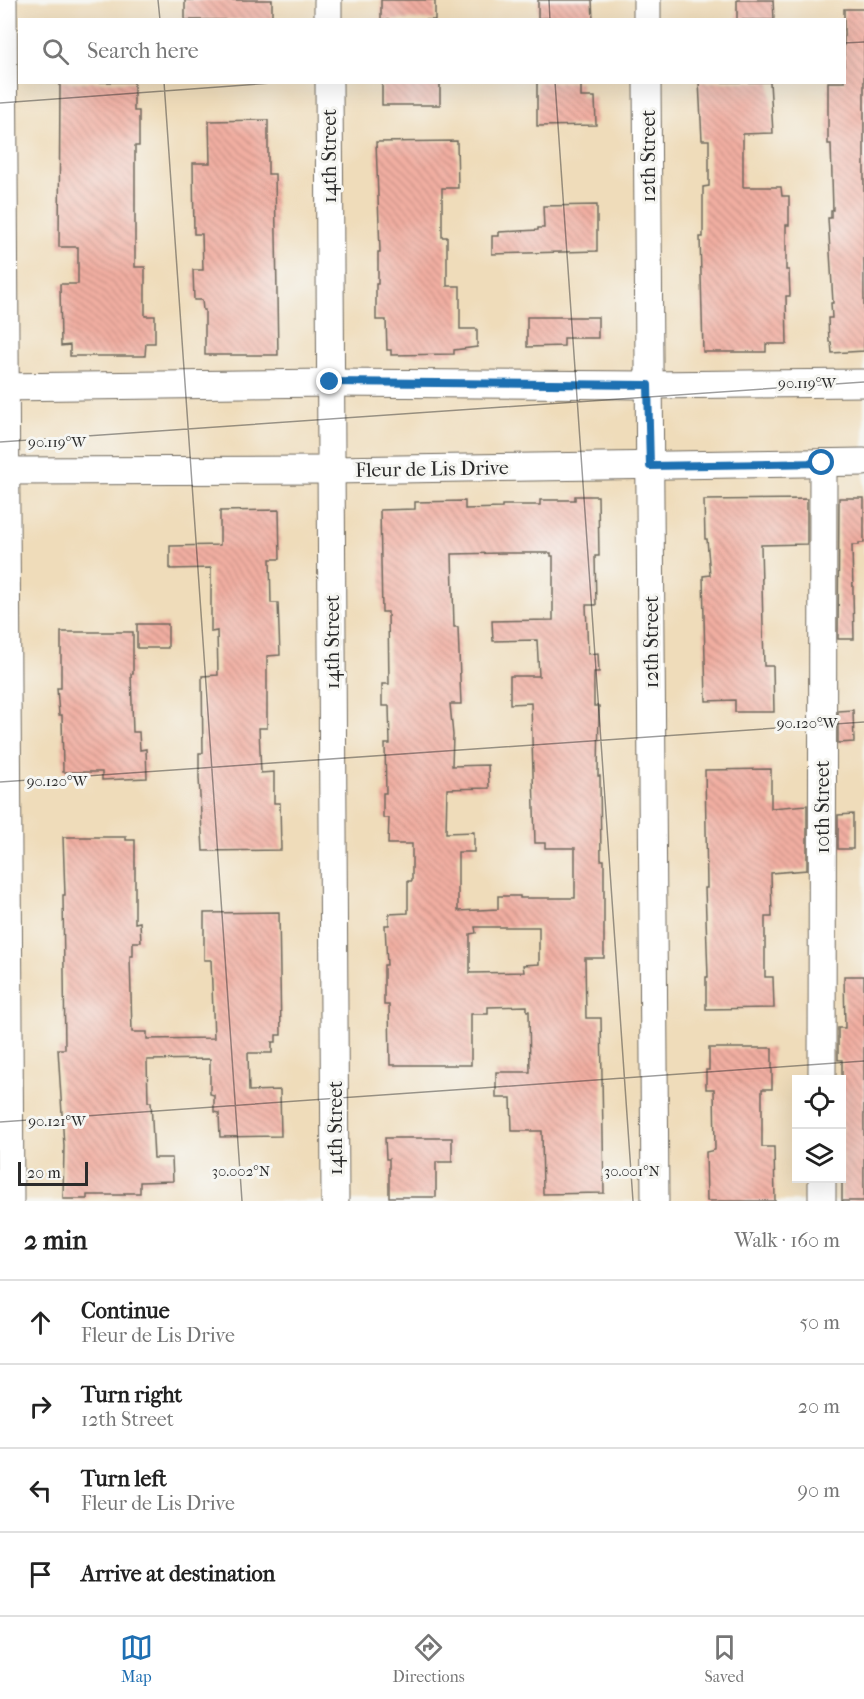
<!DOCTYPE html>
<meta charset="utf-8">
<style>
body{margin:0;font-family:"IM FELL French Canon",serif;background:#f6f6f6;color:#222}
.controls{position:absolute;right:18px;bottom:18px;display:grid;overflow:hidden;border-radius:0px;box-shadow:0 6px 24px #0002}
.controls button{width:54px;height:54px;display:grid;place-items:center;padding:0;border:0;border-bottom:2px solid #e0e0e0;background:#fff;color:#222;font:30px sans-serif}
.scale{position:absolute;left:18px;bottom:15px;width:70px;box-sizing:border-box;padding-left:6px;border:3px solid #2b2b2b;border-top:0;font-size:16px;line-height:21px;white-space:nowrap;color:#2b2b2b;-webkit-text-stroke:4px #f6f6f2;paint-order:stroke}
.stop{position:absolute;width:18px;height:18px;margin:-14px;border:4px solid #1f6fb2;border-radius:50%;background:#fff}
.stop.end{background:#1f6fb2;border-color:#fff;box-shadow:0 2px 6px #0008}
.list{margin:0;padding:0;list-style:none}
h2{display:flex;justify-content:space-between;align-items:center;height:78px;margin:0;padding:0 24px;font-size:26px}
h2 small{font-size:20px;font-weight:400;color:#767676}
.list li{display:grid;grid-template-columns:39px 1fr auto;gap:18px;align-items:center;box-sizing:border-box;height:84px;padding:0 24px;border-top:2px solid #e0e0e0}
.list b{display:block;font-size:22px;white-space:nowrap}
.list p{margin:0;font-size:20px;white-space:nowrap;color:#767676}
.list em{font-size:20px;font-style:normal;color:#767676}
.icon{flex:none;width:33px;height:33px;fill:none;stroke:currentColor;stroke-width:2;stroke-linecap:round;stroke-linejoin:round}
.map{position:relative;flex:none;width:864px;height:1201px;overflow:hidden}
.search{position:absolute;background:#fff;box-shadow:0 6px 24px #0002;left:18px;right:18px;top:18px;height:66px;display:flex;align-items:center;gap:15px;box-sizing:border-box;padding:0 21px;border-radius:0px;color:#767676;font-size:22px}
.sheet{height:414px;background:#fff}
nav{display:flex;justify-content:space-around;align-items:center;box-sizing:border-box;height:84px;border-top:2px solid #e0e0e0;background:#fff;font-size:16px;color:#767676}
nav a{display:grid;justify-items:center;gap:3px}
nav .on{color:#1f6fb2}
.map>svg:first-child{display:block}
.building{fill:url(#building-back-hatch);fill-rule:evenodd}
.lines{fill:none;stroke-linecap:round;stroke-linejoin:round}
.street-casing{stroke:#70695d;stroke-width:29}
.street{stroke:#fff;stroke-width:27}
.route{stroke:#1f6fb2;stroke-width:8}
.ticks{fill:none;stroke:#2b2b2b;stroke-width:1.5;stroke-opacity:0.45}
.labels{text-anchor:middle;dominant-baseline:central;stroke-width:6;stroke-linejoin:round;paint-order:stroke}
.street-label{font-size:20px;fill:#2b2b2b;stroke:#f6f6f2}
.ticks-label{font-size:15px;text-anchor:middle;fill:#2b2b2b;stroke:#f6f6f2;stroke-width:6;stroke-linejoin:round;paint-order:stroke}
</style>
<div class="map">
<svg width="864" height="1201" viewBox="0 0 864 1201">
<defs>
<pattern id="building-back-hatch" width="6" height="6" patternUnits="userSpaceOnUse" patternTransform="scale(1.5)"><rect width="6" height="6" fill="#f2afa2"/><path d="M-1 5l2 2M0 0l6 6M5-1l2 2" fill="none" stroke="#c48f84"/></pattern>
</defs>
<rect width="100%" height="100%" fill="#f6f6f2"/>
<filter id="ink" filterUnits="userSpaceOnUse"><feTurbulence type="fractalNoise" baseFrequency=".0167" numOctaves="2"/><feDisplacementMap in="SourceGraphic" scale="12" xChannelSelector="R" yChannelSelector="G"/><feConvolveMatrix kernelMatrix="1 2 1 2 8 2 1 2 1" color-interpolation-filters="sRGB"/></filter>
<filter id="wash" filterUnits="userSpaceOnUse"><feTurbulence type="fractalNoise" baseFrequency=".008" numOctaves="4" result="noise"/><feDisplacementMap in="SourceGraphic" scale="24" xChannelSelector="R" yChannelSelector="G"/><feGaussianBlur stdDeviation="1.35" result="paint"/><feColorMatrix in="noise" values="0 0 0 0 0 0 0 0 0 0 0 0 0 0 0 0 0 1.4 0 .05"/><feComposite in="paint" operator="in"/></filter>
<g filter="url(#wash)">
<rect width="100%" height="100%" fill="#efdcba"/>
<g id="blocks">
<g class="building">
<rect x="185" y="0" width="87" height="20"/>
<rect x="381" y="0" width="54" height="20"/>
<polygon points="538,0 592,0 593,20 538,18"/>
<polygon points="737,0 773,0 774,20 737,20"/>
<polygon points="844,9 864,9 864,351 832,353 831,342 829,342 828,318 832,318 831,303 833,303 828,218 831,218 831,210 833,210 831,144 828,144 828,82 844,82"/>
<polygon points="60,82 134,82 134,111 139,111 139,146 135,146 135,267 145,267 145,316 155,316 155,343 146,343 145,356 70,356 70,345 61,346 60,284 78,284 78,247 59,247"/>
<rect x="382" y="82" width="58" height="23"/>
<polygon points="537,82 581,82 581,97 595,97 596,125 537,126"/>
<polygon points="699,82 770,82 773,133 743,134 743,187 781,187 782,196 789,196 789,225 786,225 786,270 789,270 790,296 786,296 787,344 766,344 766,352 703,352 700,237 703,237 703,187 709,186 709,140 702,140"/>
<polygon points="268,120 268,174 275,174 278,355 205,355 205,310 203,310 202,300 194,300 193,270 203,270 202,234 194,234 193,163 210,163 209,121"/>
<polygon points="457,141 458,188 442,188 442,237 447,237 447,286 460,286 460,329 477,329 477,347 454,350 454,354 391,355 391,350 387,350 386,320 376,320 376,284 378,284 378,252 380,252 376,142"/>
<polygon points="597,205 597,251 492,254 492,236 499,236 499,232 538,230 538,228 544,228 543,206"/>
<polygon points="527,317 598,317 598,338 564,338 564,346 527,347"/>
<path d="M575,496h23l1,60h-4l1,49h-10l2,49 10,-1 1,19h-5v34h5l-1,70h2l1,84h3v98h-19l1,60h15l3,175 -61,1 -1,-63h-30l-1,-33h-15v-26h34l-1,-61h-2v-5l-39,1v7h-17v51h-81l-1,-60h-5v-40h3l-2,-40h4v-11l19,-1v-32h4v-37h-24l1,-26h-6v-25h3l-1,-49h5l-1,-38h-7v-22h7l-1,-72h-6l-2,-102 35,-1v-7l50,-1v8l37,-1v-3h38v-5h35zM502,553h49v3h2v64l-61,1 1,20 44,-1 2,36h-29v28l21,-1 4,140h10v5h30v50h-55v-2h-22v13l-40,2v-59h16v-20l-28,1 1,-44 42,-1 -1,-23 -36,1 1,-31 -3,-31h11l-3,-77h-4l-2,-73zM475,927h64v37l-16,1 1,7 -54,1v-39l6,-1z"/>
<polygon points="839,498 864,498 864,543 859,543 859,545 852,545 854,639 838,639"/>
<polygon points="807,499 807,544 761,545 764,666 773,666 774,712 735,712 735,700 706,701 703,576 710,575 707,539 705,539 704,500"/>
<polygon points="279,510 280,559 270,559 271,603 278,603 280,655 267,656 267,728 259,728 261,773 274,772 274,803 280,803 281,850 203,851 199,778 199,753 203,753 202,676 218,675 217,631 211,632 211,568 170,569 170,546 220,545 220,511"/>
<rect x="137" y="624" width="31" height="24"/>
<polygon points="61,632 133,632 133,674 131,674 133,732 139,732 140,750 146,749 147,778 102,780 102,772 63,772 62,715 59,715 57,688 61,688"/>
<polygon points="853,710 854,742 838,743 838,711"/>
<polygon points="771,769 771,808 807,805 807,870 771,873 772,917 765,917 765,977 773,977 774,1008 706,1009 706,977 708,977 705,888 707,888 705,770"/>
<polygon points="853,814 853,849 838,849 838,815"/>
<polygon points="63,837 126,837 126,840 135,840 135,923 140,922 141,942 133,942 133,956 130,956 132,1032 147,1032 147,1039 214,1038 211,960 204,960 204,913 279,912 281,1035 276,1035 276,1042 272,1042 272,1053 248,1053 249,1091 280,1090 281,1136 220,1137 219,1113 214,1112 214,1095 210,1094 210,1059 147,1060 148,1102 151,1102 154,1158 172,1158 173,1181 140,1182 140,1193 124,1193 125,1195 87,1195 87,1199 63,1199 64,1146 58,1049 65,1049 63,895 65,895"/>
<polygon points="844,976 864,976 864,1201 842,1201 842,1060 838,1060 838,1028 845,1028"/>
<polygon points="709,1048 772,1048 772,1089 762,1089 762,1147 774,1147 775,1201 707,1201 706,1152 715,1150 714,1089 706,1089 706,1070 709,1070"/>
<polygon points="385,1138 452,1138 452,1162 436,1162 436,1197 389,1197 389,1159 386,1159"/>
</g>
</g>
</g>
<g filter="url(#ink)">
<use href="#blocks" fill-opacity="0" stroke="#70695d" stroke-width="1.5"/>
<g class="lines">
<g class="street-casing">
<g id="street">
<polyline points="3,0 10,1201"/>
<polyline points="328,0 328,20"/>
<polyline points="647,0 647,20"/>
<polyline points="329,82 335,1201"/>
<polyline points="647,82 655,1201"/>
<polyline points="0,387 330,383 648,385 864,383"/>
<polyline points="0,471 331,470 864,462"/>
<polyline points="822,1080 823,463"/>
<polyline points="822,1201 822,1178"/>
</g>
</g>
<use href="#street" class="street"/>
</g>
</g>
<g class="lines" filter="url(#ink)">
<polyline class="route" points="330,382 648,385 650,466 822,463"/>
</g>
<path class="ticks" d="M158,0l2,20M549,0l1,20M844,43l20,-1M164,82l78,1119M555,82l78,1119M0,103l286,-21M0,442l864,-60M0,782l864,-60M0,1122l864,-61"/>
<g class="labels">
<g class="street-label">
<text transform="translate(329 156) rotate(-90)">14th Street</text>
<text transform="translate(648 156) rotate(-90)">12th Street</text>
<text transform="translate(432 469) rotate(-1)">Fleur de Lis Drive</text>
<text transform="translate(332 642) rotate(-90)">14th Street</text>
<text transform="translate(651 642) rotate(-90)">12th Street</text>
<text transform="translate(822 807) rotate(-90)">10th Street</text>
<text transform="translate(335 1128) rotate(-90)">14th Street</text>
</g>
</g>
<g class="ticks-label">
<text x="807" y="388">90.119°W</text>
<text x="57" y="447">90.119°W</text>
<text x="807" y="728">90.120°W</text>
<text x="57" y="786">90.120°W</text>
<text x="57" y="1126">90.121°W</text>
<text x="241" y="1176">30.002°N</text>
<text x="632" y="1176">30.001°N</text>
</g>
</svg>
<div class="controls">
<button><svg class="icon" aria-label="locate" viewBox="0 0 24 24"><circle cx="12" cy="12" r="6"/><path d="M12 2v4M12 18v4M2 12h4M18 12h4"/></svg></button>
<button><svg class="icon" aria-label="layers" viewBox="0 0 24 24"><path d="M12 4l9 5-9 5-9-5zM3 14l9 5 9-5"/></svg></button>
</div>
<div class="scale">20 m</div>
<div class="stop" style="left:822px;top:463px"></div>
<div class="stop end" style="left:330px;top:382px"></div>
<div class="search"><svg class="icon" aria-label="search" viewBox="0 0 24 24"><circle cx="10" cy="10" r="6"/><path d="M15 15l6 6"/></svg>Search here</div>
</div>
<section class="sheet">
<h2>2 min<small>Walk · 160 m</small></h2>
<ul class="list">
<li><svg class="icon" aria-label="ahead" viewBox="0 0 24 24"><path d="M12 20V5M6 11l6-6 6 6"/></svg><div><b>Continue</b><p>Fleur de Lis Drive</p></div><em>50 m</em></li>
<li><svg class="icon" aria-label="right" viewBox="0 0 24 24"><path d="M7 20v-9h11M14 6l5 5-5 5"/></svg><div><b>Turn right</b><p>12th Street</p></div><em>20 m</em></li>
<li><svg class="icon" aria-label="left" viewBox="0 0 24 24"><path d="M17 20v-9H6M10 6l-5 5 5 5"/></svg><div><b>Turn left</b><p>Fleur de Lis Drive</p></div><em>90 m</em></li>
<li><svg class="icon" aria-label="arrive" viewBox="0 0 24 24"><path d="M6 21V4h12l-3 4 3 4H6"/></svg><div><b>Arrive at destination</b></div></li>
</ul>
</section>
<nav>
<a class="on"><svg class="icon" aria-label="map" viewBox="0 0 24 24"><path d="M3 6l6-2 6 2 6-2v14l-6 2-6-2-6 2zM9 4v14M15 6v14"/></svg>Map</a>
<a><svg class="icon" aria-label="directions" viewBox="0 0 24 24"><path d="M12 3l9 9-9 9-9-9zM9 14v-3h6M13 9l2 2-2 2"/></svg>Directions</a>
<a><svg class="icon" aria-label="saved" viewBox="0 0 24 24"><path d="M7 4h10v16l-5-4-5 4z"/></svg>Saved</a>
</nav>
